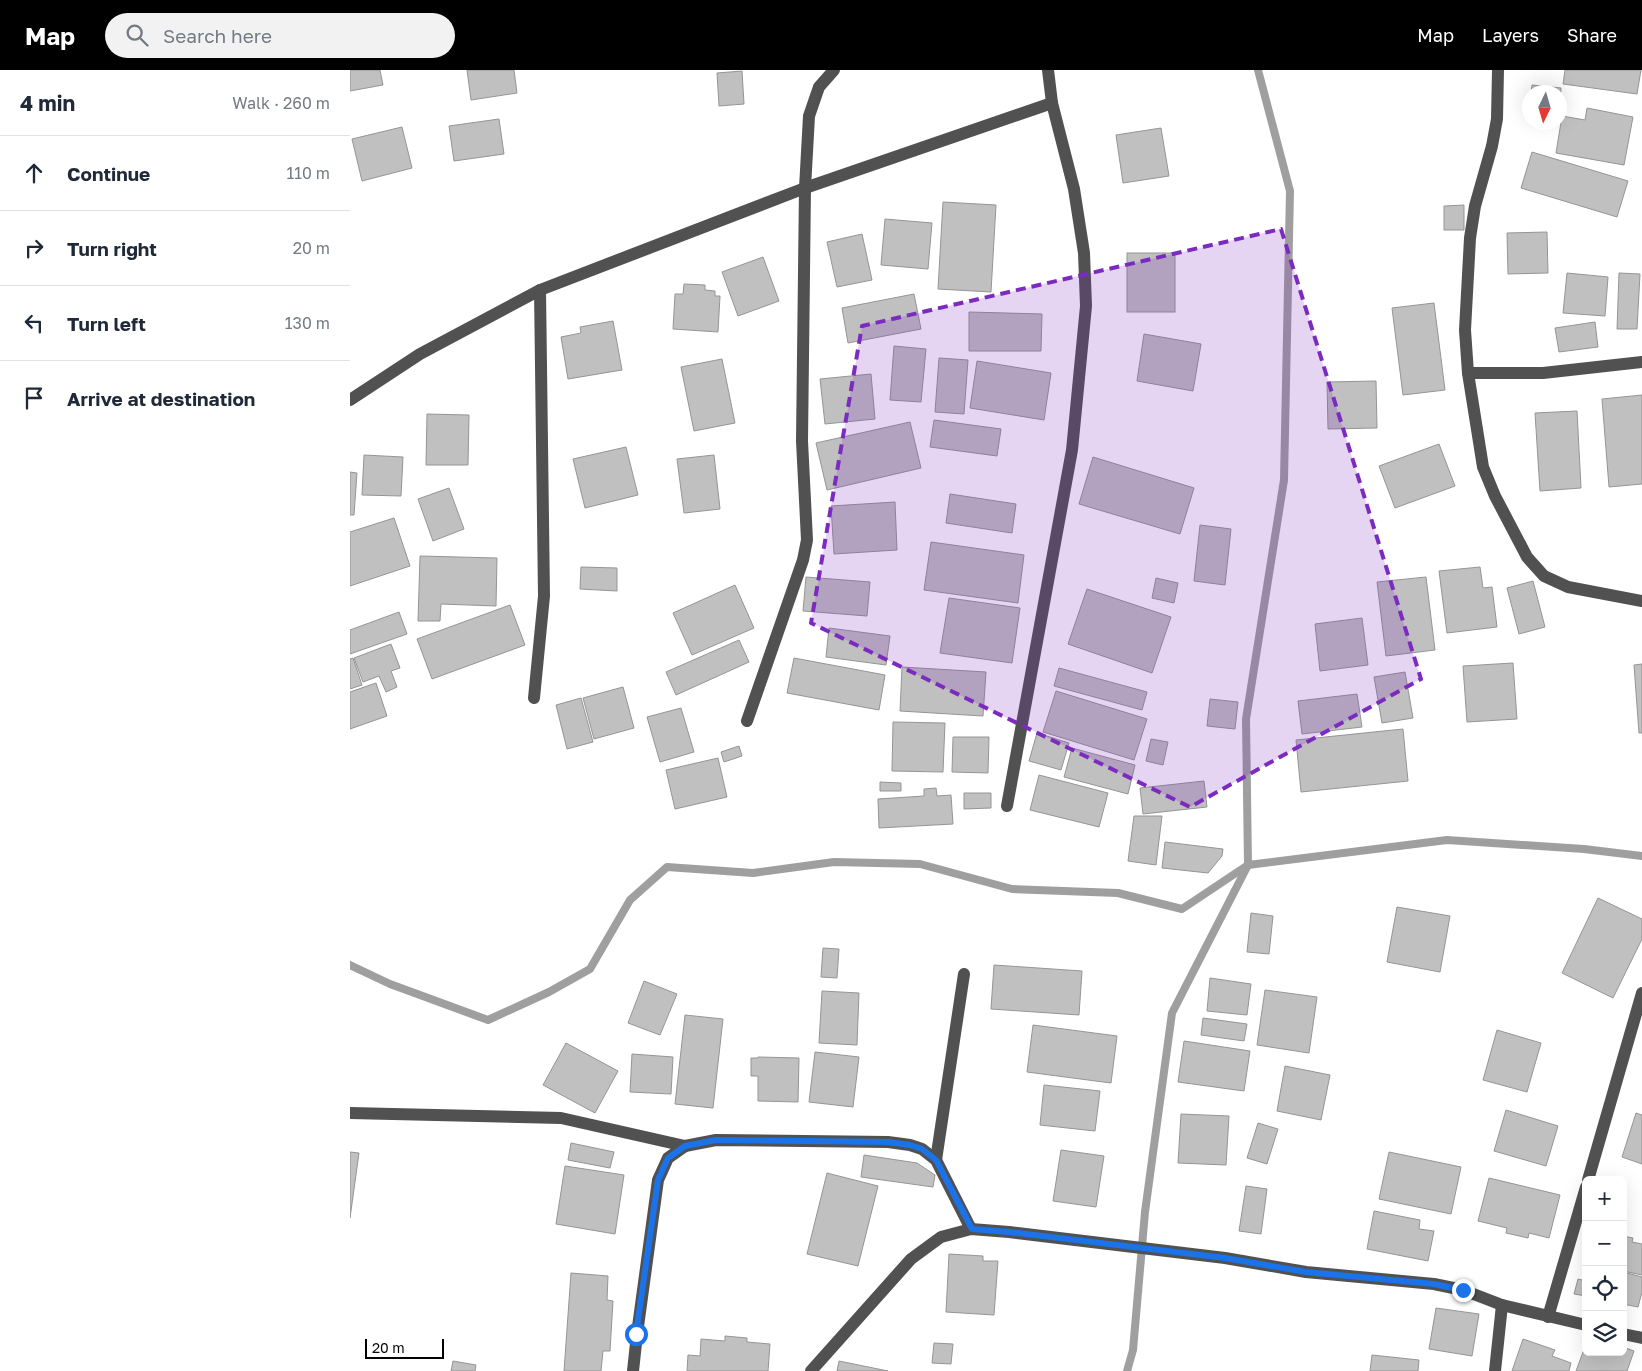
<!DOCTYPE html>
<meta charset="utf-8">
<style>
body{margin:0;font-family:"Golos Text",sans-serif;background:#f2f2f3;color:#1f2937}
.controls{position:absolute;right:15px;bottom:15px;display:grid;overflow:hidden;border-radius:8px;box-shadow:0 5px 20px #0002}
.controls button{width:45px;height:45px;display:grid;place-items:center;padding:0;border:0;border-bottom:1px solid #e0e1e3;background:#fff;color:#1f2937;font:25px sans-serif}
.compass{position:absolute;left:1172px;top:15px;width:45px;height:45px;border-radius:50%;background:#fff;box-shadow:0 5px 20px #0002;rotate:185deg}
.scale{position:absolute;left:15px;bottom:12px;width:79px;box-sizing:border-box;padding-left:5px;border:2px solid #000;border-top:0;font-size:14px;line-height:18px;white-space:nowrap;color:#000;-webkit-text-stroke:4px #fff;paint-order:stroke}
.stop{position:absolute;width:15px;height:15px;margin:-11px;border:4px solid #1a73e8;border-radius:50%;background:#fff}
.stop.end{background:#1a73e8;border-color:#fff;box-shadow:0 1px 5px #0008}
.list{margin:0;padding:0;list-style:none}
h2{display:flex;justify-content:space-between;align-items:center;height:65px;margin:0;padding:0 20px;font-size:21px}
h2 small{font-size:16px;font-weight:400;color:#747a83}
.list li{display:grid;grid-template-columns:32px 1fr auto;gap:15px;align-items:center;box-sizing:border-box;height:75px;padding:0 20px;border-top:1px solid #e0e1e3}
.list b{display:block;font-size:19px;white-space:nowrap}
.list em{font-size:16px;font-style:normal;color:#747a83}
.icon{flex:none;width:28px;height:28px;fill:none;stroke:currentColor;stroke-width:2;stroke-linecap:round;stroke-linejoin:round}
.map{position:relative;flex:none;width:1292px;height:1301px;overflow:hidden}
header{display:flex;align-items:center;gap:30px;box-sizing:border-box;height:70px;padding:0 25px;background:#000;color:#fff}
header strong{font-size:24px}
nav{display:flex;gap:28px;margin-inline-start:auto;font-size:18px}
.search{width:350px;height:45px;background:#f2f2f3;display:flex;align-items:center;gap:12px;box-sizing:border-box;padding:0 18px;border-radius:28px;color:#747a83;font-size:19px}
main{display:flex}
aside{flex:1;background:#fff}
.map>svg:first-child{display:block}
.lines{fill:none;stroke-linecap:round;stroke-linejoin:round}
.stream{stroke:#9f9f9f;stroke-width:8}
.building{fill:#c0c0c0;stroke:#959595}
.minor{stroke:#515151;stroke-width:12}
.route{stroke:#1a73e8;stroke-width:6}
.marked{fill:#7b2cbf;fill-opacity:0.2;stroke:#7b2cbf;stroke-width:4;stroke-dasharray:10 6;stroke-linejoin:round}
</style>
<header>
<strong>Map</strong>
<div class="search"><svg class="icon" aria-label="search" viewBox="0 0 24 24"><circle cx="10" cy="10" r="6"/><path d="M15 15l6 6"/></svg>Search here</div>
<nav><a>Map</a><a>Layers</a><a>Share</a></nav>
</header>
<main>
<aside>
<h2>4 min<small>Walk · 260 m</small></h2>
<ul class="list">
<li><svg class="icon" aria-label="ahead" viewBox="0 0 24 24"><path d="M12 20V5M6 11l6-6 6 6"/></svg><div><b>Continue</b></div><em>110 m</em></li>
<li><svg class="icon" aria-label="right" viewBox="0 0 24 24"><path d="M7 20v-9h11M14 6l5 5-5 5"/></svg><div><b>Turn right</b></div><em>20 m</em></li>
<li><svg class="icon" aria-label="left" viewBox="0 0 24 24"><path d="M17 20v-9H6M10 6l-5 5 5 5"/></svg><div><b>Turn left</b></div><em>130 m</em></li>
<li><svg class="icon" aria-label="arrive" viewBox="0 0 24 24"><path d="M6 21V4h12l-3 4 3 4H6"/></svg><div><b>Arrive at destination</b></div></li>
</ul>
</aside>
<div class="map">
<svg width="1292" height="1301" viewBox="0 0 1292 1301">
<rect width="100%" height="100%" fill="#fff"/>
<g class="lines">
<g class="stream">
<polyline points="0,895 40,914 138,950 199,922 240,899 280,830 317,797 403,803 484,792 570,794 662,819 768,823 832,839 898,795 1097,770 1234,779 1292,786"/>
<polyline points="777,1301 783,1280 795,1142 822,943 898,795 896,649 934,410 940,121 908,0"/>
</g>
</g>
<g class="building">
<polygon points="0,0 30,0 33,15 0,21"/>
<polygon points="117,0 164,0 167,23 121,30"/>
<polygon points="1215,0 1291,0 1287,24 1213,14"/>
<polygon points="392,1 394,34 369,36 367,3"/>
<polygon points="1182,15 1211,18 1210,37 1210,22 1181,22"/>
<polygon points="1237,38 1283,47 1274,95 1206,83 1212,46 1235,50"/>
<polygon points="149,49 154,84 104,91 99,56"/>
<polygon points="52,57 62,98 12,111 2,69"/>
<polygon points="811,58 819,106 773,113 766,65"/>
<polygon points="1182,82 1278,111 1267,147 1171,118"/>
<polygon points="593,132 646,135 641,222 588,219"/>
<polygon points="1114,135 1114,160 1094,160 1094,136"/>
<polygon points="535,149 582,153 578,199 531,195"/>
<polygon points="1197,162 1198,203 1158,204 1157,163"/>
<polygon points="512,164 522,210 487,217 477,172"/>
<rect x="777" y="183" width="48" height="59"/>
<polygon points="413,187 429,231 388,246 372,202"/>
<polygon points="1217,203 1258,207 1255,246 1213,243"/>
<polygon points="1269,203 1290,204 1287,259 1267,259"/>
<polygon points="334,214 355,215 355,220 365,221 365,226 370,226 368,262 323,259 325,224 333,224"/>
<polygon points="564,224 571,259 498,273 492,238"/>
<polygon points="1084,233 1095,320 1053,325 1042,238"/>
<polygon points="619,242 692,244 691,281 619,281"/>
<polygon points="263,251 272,300 218,309 211,267 231,263 230,257"/>
<polygon points="1245,252 1248,277 1209,282 1205,258"/>
<polygon points="794,264 851,274 843,321 787,311"/>
<polygon points="544,276 576,279 571,332 540,330"/>
<polygon points="589,288 618,290 614,344 585,342"/>
<polygon points="372,289 385,353 344,361 331,297"/>
<polygon points="627,291 701,303 694,350 620,338"/>
<polygon points="521,304 525,349 475,354 470,309"/>
<polygon points="1026,311 1027,358 978,359 977,312"/>
<polygon points="1292,325 1292,414 1259,417 1252,329"/>
<polygon points="1227,341 1231,418 1190,421 1185,343"/>
<polygon points="77,344 119,345 118,395 76,395"/>
<polygon points="584,350 651,359 647,386 580,377"/>
<polygon points="560,352 571,398 477,420 466,373"/>
<polygon points="1089,374 1105,416 1045,438 1029,396"/>
<polygon points="276,377 288,425 235,438 223,389"/>
<polygon points="14,385 53,387 51,426 12,425"/>
<polygon points="364,385 370,439 334,443 327,389"/>
<polygon points="743,387 844,418 830,464 729,434"/>
<polygon points="0,402 7,403 4,445 0,445"/>
<polygon points="99,418 114,459 83,471 68,429"/>
<polygon points="600,424 666,434 662,463 596,453"/>
<polygon points="545,432 547,480 484,484 481,436"/>
<polygon points="44,448 60,496 0,516 0,462"/>
<polygon points="850,455 881,459 875,515 844,511"/>
<polygon points="581,472 674,485 668,533 574,520"/>
<polygon points="70,486 147,488 146,536 91,534 90,551 68,551"/>
<polygon points="231,497 267,498 267,521 230,519"/>
<polygon points="1130,497 1133,518 1142,517 1147,557 1097,563 1089,501"/>
<polygon points="456,507 520,512 517,546 453,541"/>
<polygon points="1076,507 1085,580 1036,586 1027,512"/>
<polygon points="806,508 828,513 824,533 802,528"/>
<polygon points="1183,511 1195,557 1169,564 1157,518"/>
<polygon points="385,515 404,558 342,585 323,543"/>
<polygon points="737,519 821,547 802,603 718,574"/>
<polygon points="599,528 670,538 662,593 590,583"/>
<polygon points="160,535 175,575 82,609 67,569"/>
<polygon points="49,542 57,564 0,584 0,560"/>
<polygon points="1012,548 1018,595 970,601 965,554"/>
<polygon points="479,558 540,566 536,595 476,587"/>
<polygon points="389,570 399,592 326,625 316,602"/>
<polygon points="41,574 50,598 41,601 47,617 36,622 29,606 13,612 4,588"/>
<polygon points="3,588 12,615 0,619 0,589"/>
<polygon points="444,588 535,605 529,640 437,623"/>
<polygon points="1163,593 1167,649 1117,652 1113,596"/>
<polygon points="1292,594 1292,663 1289,663 1284,595"/>
<polygon points="552,597 636,602 633,646 550,641"/>
<polygon points="709,598 797,622 792,640 704,616"/>
<polygon points="1055,602 1063,648 1032,653 1024,607"/>
<polygon points="26,613 37,646 0,659 0,622"/>
<polygon points="273,617 284,658 244,669 233,628"/>
<polygon points="706,621 797,649 784,690 693,662"/>
<polygon points="1007,624 1012,657 952,664 948,631"/>
<polygon points="231,628 243,672 217,679 206,635"/>
<polygon points="860,629 888,632 885,659 857,656"/>
<polygon points="331,638 344,682 310,692 297,647"/>
<polygon points="543,652 595,653 593,702 542,701"/>
<polygon points="1053,659 1058,711 951,722 946,670"/>
<polygon points="687,663 719,673 711,700 679,691"/>
<polygon points="603,667 639,667 638,703 602,702"/>
<polygon points="801,669 818,672 813,695 796,691"/>
<polygon points="389,676 392,686 374,692 371,682"/>
<polygon points="722,678 785,695 778,724 714,707"/>
<polygon points="368,688 377,727 325,739 316,700"/>
<polygon points="689,705 758,723 749,757 680,740"/>
<polygon points="854,711 857,737 793,744 790,718"/>
<polygon points="530,712 551,713 551,721 530,721"/>
<polygon points="586,718 587,726 601,725 603,754 529,758 528,729 574,726 574,719"/>
<polygon points="614,723 641,723 641,738 614,739"/>
<polygon points="784,746 812,746 806,795 778,791"/>
<polygon points="815,772 873,779 872,786 858,803 812,798"/>
<polygon points="1248,828 1292,849 1292,869 1263,928 1212,903"/>
<polygon points="1047,837 1100,846 1090,902 1037,892"/>
<polygon points="901,843 923,846 919,884 897,882"/>
<polygon points="473,878 489,879 487,908 471,907"/>
<polygon points="644,895 732,901 729,945 641,939"/>
<polygon points="860,908 901,914 897,945 857,941"/>
<polygon points="294,911 327,924 310,965 278,953"/>
<polygon points="915,920 967,927 959,983 907,975"/>
<polygon points="472,921 509,923 507,975 469,973"/>
<polygon points="335,945 373,949 363,1038 325,1034"/>
<polygon points="853,948 897,954 894,971 851,965"/>
<polygon points="683,955 767,966 761,1013 677,1002"/>
<polygon points="1147,960 1191,973 1177,1022 1133,1010"/>
<polygon points="834,971 900,981 894,1021 828,1012"/>
<polygon points="216,973 268,1001 245,1043 193,1015"/>
<polygon points="465,982 509,987 503,1037 459,1032"/>
<polygon points="282,984 323,987 321,1024 280,1022"/>
<polygon points="408,987 449,988 448,1032 408,1031 408,1006 401,1006 401,988 408,988"/>
<polygon points="935,996 980,1005 971,1050 927,1041"/>
<polygon points="694,1015 750,1021 745,1061 690,1055"/>
<polygon points="1156,1040 1208,1056 1196,1096 1144,1081"/>
<polygon points="1286,1043 1292,1045 1292,1094 1272,1087"/>
<polygon points="831,1044 879,1046 876,1095 828,1093"/>
<polygon points="908,1053 928,1059 917,1094 897,1088"/>
<polygon points="221,1073 264,1082 260,1098 218,1090"/>
<polygon points="711,1080 754,1086 746,1137 703,1131"/>
<polygon points="0,1082 9,1083 0,1148"/>
<polygon points="1039,1082 1111,1097 1101,1144 1029,1129"/>
<polygon points="514,1085 567,1093 585,1105 583,1117 511,1107"/>
<polygon points="215,1096 274,1105 265,1164 206,1154"/>
<polygon points="477,1103 528,1116 508,1196 457,1184"/>
<polygon points="1139,1108 1210,1125 1199,1168 1179,1163 1178,1168 1156,1163 1157,1158 1128,1151"/>
<polygon points="896,1116 917,1119 911,1164 889,1161"/>
<polygon points="1024,1141 1070,1150 1069,1159 1084,1161 1078,1191 1017,1179"/>
<polygon points="1273,1166 1283,1168 1282,1172 1292,1174 1292,1205 1273,1201"/>
<polygon points="599,1184 633,1186 633,1191 648,1191 644,1245 596,1242"/>
<polygon points="1273,1202 1292,1207 1292,1222 1288,1237 1273,1234"/>
<polygon points="221,1203 258,1206 257,1230 263,1231 260,1281 253,1281 251,1301 214,1301"/>
<polygon points="1228,1209 1236,1211 1236,1226 1224,1224"/>
<polygon points="1086,1238 1129,1244 1122,1286 1079,1279"/>
<polygon points="375,1266 397,1268 397,1272 420,1274 418,1301 337,1301 338,1285 350,1286 351,1269 375,1271"/>
<polygon points="1173,1269 1205,1280 1202,1286 1221,1293 1219,1301 1162,1301"/>
<polygon points="584,1273 603,1274 601,1294 582,1293"/>
<polygon points="1236,1274 1236,1282 1273,1282 1273,1277 1284,1281 1277,1301 1226,1301"/>
<polygon points="1022,1285 1069,1290 1068,1301 1020,1301"/>
<polygon points="103,1291 126,1295 125,1301 101,1301"/>
<polygon points="489,1291 538,1301 487,1301"/>
</g>
<g class="lines">
<g class="minor">
<polyline points="1148,0 1147,49 1142,76 1125,136 1120,168 1115,260 1118,303 1133,397 1145,426 1177,487 1194,506 1218,517 1292,531"/>
<polyline points="1118,303 1193,303 1292,292"/>
<polyline points="0,330 70,284 190,220 455,118 702,33"/>
<polyline points="184,628 194,526 190,220"/>
<polyline points="397,651 453,490 457,470 452,371 455,118 459,46 469,17 484,0"/>
<polyline points="657,736 722,380 736,236 734,183 724,119 702,33 698,0"/>
<polyline points="0,1043 211,1048 335,1076 366,1070 538,1072 560,1075 572,1079 586,1090 621,1159"/>
<polyline points="586,1090 614,904"/>
<polyline points="1238,1110 1292,923"/>
<polyline points="1198,1247 1236,1117"/>
<polyline points="1273,1264 1292,1268"/>
<polyline points="283,1301 287,1264 308,1110 318,1088 335,1076"/>
<polyline points="461,1301 561,1189 591,1167 621,1159 659,1162 875,1188 956,1202 1084,1214 1113,1220 1152,1235 1236,1255"/>
<polyline points="1145,1301 1152,1235"/>
</g>
</g>
<g class="lines">
<polyline class="route" points="286,1264 308,1110 318,1088 335,1076 366,1070 538,1072 560,1075 572,1079 586,1090 622,1159 659,1162 875,1188 956,1202 1084,1214 1113,1220"/>
</g>
<path class="marked" d="M931,159l140,450 -231,128 -379,-184 51,-297z"/>
</svg>
<div class="controls">
<button>+</button>
<button>−</button>
<button><svg class="icon" aria-label="locate" viewBox="0 0 24 24"><circle cx="12" cy="12" r="6"/><path d="M12 2v4M12 18v4M2 12h4M18 12h4"/></svg></button>
<button><svg class="icon" aria-label="layers" viewBox="0 0 24 24"><path d="M12 4l9 5-9 5-9-5zM3 14l9 5 9-5"/></svg></button>
</div>
<svg class="compass" viewBox="-18 -18 36 36"><path d="M0-13l5 13h-10z" fill="#e53935"/><path d="M0 13l5-13h-10z" fill="#747a83"/></svg>
<div class="scale">20 m</div>
<div class="stop" style="left:286px;top:1264px"></div>
<div class="stop end" style="left:1113px;top:1220px"></div>
</div>
</main>
